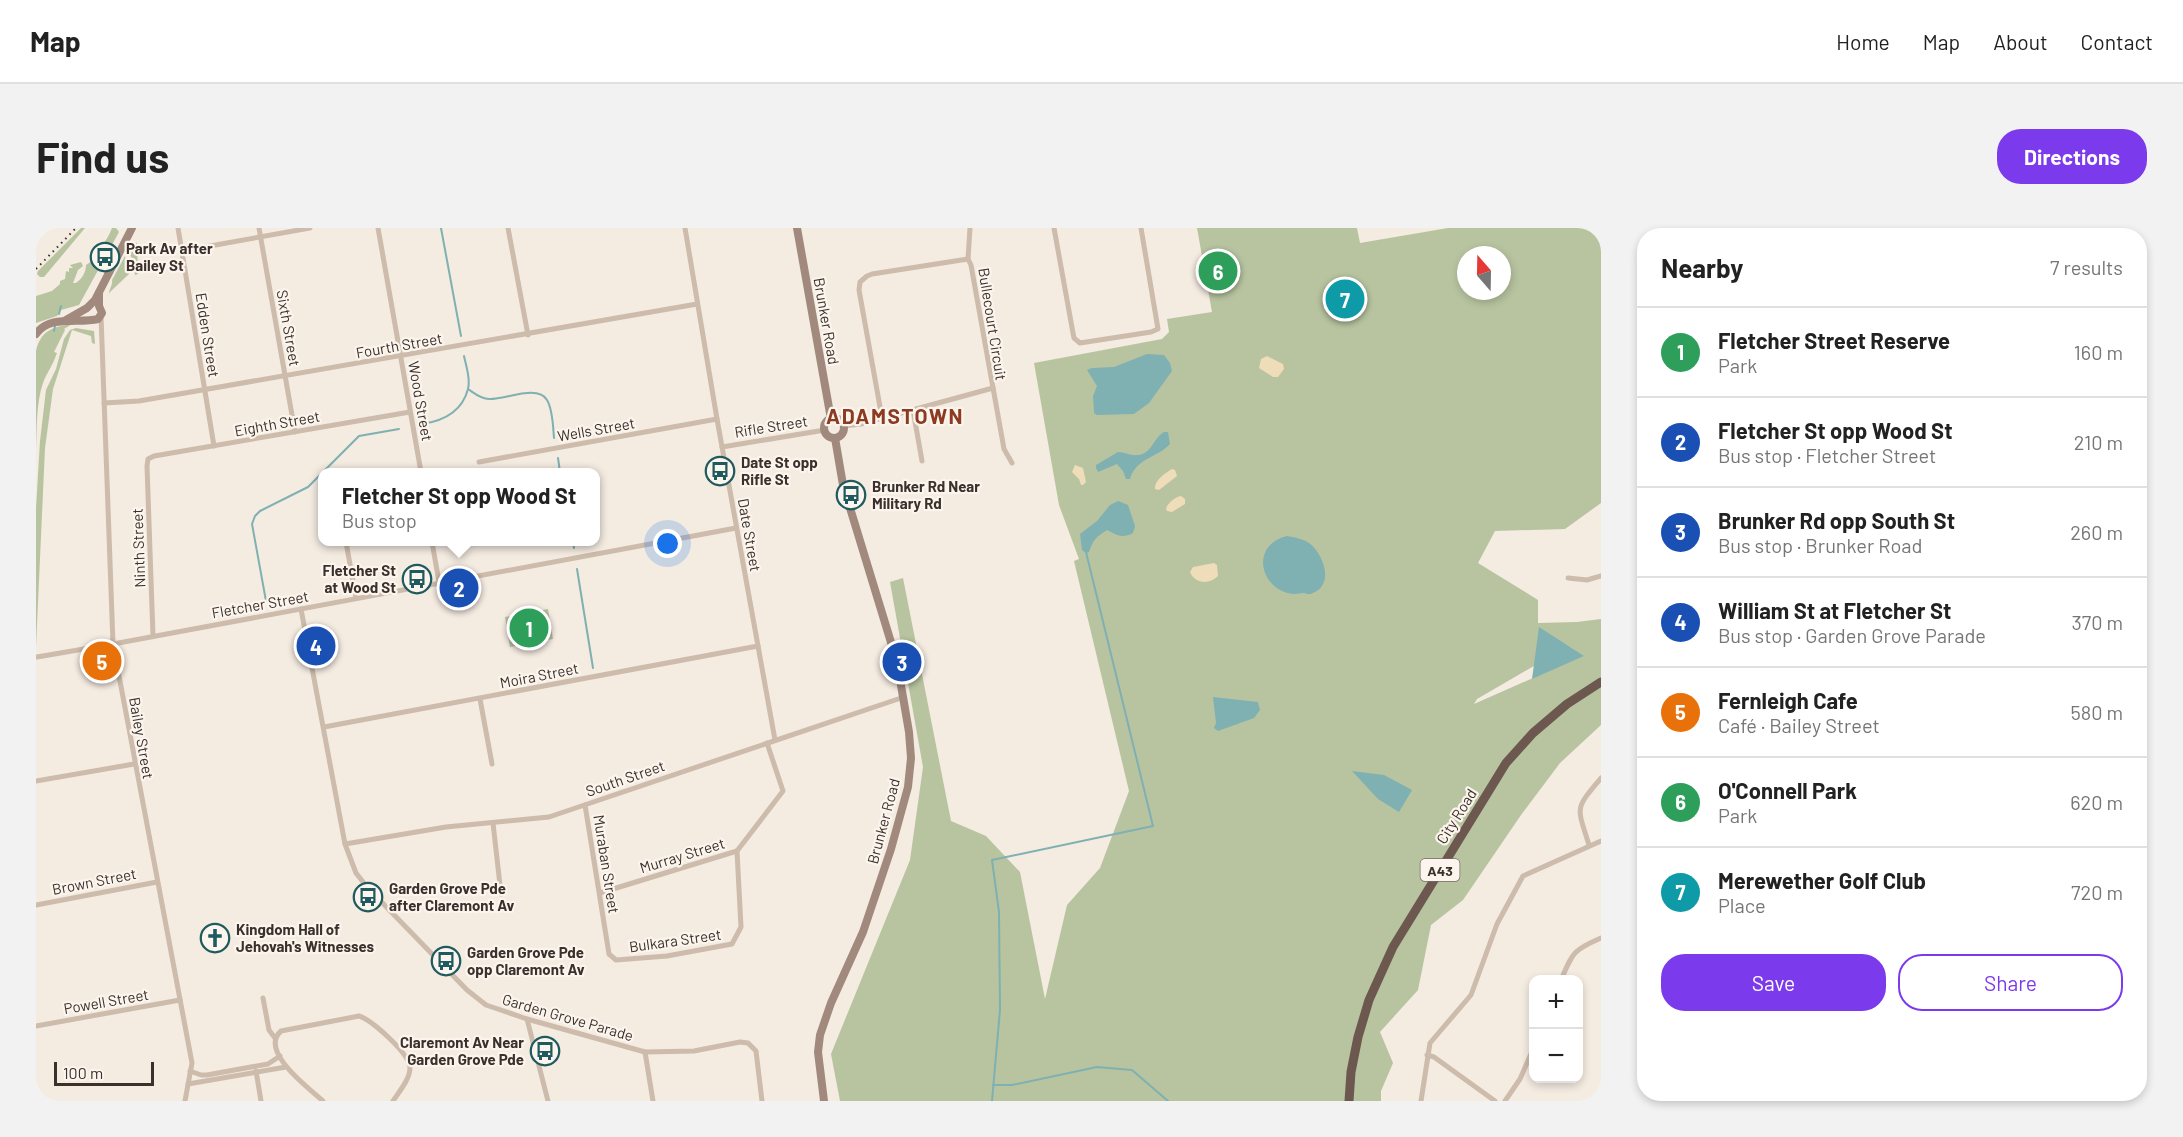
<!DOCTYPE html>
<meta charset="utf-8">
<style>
body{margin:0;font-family:Barlow,sans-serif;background:#f2f2f2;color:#222}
.controls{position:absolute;right:18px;bottom:18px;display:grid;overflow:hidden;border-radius:12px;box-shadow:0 3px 9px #0003}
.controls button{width:54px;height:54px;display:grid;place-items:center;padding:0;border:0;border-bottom:2px solid #e0e0e0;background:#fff;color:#222;font:30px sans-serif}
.compass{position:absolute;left:1421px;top:18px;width:54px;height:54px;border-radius:50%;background:#fff;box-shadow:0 3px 9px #0003;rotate:340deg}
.scale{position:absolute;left:18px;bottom:15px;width:100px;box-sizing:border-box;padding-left:6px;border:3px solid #3b302b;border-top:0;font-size:16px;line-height:21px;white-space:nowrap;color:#3b302b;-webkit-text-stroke:4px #fbf5ee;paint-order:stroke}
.you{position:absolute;left:632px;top:316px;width:21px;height:21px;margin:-15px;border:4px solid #fff;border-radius:50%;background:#1a73e8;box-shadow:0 0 0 9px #1a73e833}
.badge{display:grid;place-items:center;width:39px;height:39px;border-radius:50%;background:#7c3aed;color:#fff;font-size:20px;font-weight:700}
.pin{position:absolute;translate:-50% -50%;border:3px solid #fff;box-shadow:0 2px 6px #0006}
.popup{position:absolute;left:282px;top:240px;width:282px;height:78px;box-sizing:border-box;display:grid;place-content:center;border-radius:12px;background:#fff;filter:drop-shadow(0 2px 4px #0005);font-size:20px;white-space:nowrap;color:#767676}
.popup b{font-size:22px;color:#222}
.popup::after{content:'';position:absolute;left:50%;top:100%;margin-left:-12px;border:12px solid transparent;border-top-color:#fff}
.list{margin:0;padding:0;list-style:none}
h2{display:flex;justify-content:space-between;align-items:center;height:78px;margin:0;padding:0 24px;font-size:26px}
h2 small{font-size:20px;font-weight:400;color:#767676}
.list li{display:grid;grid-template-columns:39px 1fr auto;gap:18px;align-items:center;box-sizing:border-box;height:90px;padding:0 24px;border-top:2px solid #e0e0e0}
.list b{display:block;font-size:22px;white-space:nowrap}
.list p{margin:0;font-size:20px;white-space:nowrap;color:#767676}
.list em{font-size:20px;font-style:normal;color:#767676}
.actions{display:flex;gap:12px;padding:18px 24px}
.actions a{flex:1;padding:14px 0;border:2px solid #7c3aed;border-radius:24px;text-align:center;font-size:21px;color:#7c3aed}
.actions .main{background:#7c3aed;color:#fff}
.map{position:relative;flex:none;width:1565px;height:873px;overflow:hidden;border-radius:24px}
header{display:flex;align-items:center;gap:36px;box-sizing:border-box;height:84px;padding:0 30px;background:#fff;border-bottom:2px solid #e0e0e0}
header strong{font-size:28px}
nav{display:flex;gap:33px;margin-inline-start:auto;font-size:21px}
.intro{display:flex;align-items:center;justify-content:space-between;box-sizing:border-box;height:144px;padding:0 36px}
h1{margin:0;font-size:42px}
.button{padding:15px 27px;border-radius:24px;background:#7c3aed;color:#fff;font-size:21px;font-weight:700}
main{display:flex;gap:36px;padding:0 36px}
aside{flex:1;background:#fff;border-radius:24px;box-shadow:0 3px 9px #0003}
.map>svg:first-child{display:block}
.green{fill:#b8c4a0;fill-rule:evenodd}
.sand{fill:#efdcb8}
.water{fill:#7fb0b2}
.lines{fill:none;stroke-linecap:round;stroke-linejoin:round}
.stream{stroke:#7fb0b2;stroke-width:2}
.minor{stroke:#cdbbac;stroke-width:5}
.secondary{stroke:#a18a7d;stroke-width:8}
.trunk{stroke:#6c584f;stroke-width:9}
.rail{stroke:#3b302b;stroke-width:2;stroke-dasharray:1.5 4.5;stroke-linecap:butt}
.labels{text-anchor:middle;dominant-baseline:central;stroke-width:4.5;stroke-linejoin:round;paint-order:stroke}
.shield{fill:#fbf5ee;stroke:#756b66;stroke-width:1.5}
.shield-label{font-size:14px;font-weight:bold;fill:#3b302b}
.poi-label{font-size:15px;font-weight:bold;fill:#3b302b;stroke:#fbf5ee;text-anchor:start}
.street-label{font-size:15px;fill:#3b302b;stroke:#fbf5ee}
.district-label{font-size:21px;font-weight:bold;letter-spacing:1.5px;fill:#8c3b22;stroke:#fbf5ee}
</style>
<header>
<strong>Map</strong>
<nav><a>Home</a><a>Map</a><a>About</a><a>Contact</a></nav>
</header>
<div class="intro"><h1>Find us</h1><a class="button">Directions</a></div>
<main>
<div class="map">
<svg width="1565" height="873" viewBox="0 0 1565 873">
<rect width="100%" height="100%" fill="#f4ebe1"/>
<g class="green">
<polygon points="45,0 49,0 8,49 4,49 1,46 2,43"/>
<path d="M76,0h4l3,4 -40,73 -18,5 -4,6 -21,7v-27l16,-5 8,-7v-3l5,-2 1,-8 3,1v-4h4l-3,-3 11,-3 2,4 -5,4 -5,13h3c6,-4 10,-11 10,-18 10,-6 5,-9 12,-16 7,-7 10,-11 14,-21z"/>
<path d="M1161,0h160l3,15 88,-15h153v275l-36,26 -70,2 -17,32 60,37v23l39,-1 24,-3v106l-41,38 -39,52 -58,85 -32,25 -13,65 -38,42 13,31 -12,28v10h-541l-9,-47 79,-194 13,-93 -33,-185 13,-4 48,243 35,15 34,36 25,127 22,-94 33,-37 29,-77 -55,-230 5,-2 -20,-54 -25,-142 128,-24 7,-7 -2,-13 45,-7zM1430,27h36v36h-36zM1532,418l15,10 -109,48 3,-5z"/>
<polygon points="96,14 101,15 102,46 99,47 96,30 91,23"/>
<path d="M89,28l4,18 -19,18 -1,2c0,-5 4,-9 3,-14z"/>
<path d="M36,96l-8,5 1,1 -11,22 3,1c-4,12 -11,21 -14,30 -7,20 -6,46 -7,66v-98c5,-21 17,-24 36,-27z"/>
<polygon points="40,100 58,103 59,116 56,115 55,108 36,102 17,161 9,220 0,419 0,280 4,213 10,162 20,141 28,111 34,102"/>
<polygon points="512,381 517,411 474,419 469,389"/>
</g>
<g class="sand">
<polygon points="1231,128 1247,136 1248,141 1242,149 1237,149 1223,140 1225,131"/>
<polygon points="1039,237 1047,240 1050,254 1047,257 1045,257 1043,251 1036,244"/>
<path d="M1136,241l3,1 2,6 -18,14 -4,-1c-1,-8 10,-16 17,-20z"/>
<path d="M1145,268l4,3v5l-13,8 -5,-1 -1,-3c3,-6 9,-11 15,-12z"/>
<path d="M1178,335l3,2 1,11c-9,9 -23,8 -28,-4l3,-5z"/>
</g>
<g class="water">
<polygon points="1111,126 1128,127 1134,135 1136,143 1113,175 1098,186 1061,187 1058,185 1057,168 1061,158 1051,142 1056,140 1078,139"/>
<path d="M1128,204h4l2,12c-13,14 -34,14 -40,35h-4l-3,-8 -6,-7 -19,8 -2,-4v-3l22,-13c6,0 13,4 20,3 14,-1 15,-17 26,-23z"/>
<path d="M1082,273l10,4 7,21 -2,7c-11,6 -16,2 -26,-3 -11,7 -14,10 -18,22l-3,1 -4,-3 -2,-16 17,-13 13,-16z"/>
<path d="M1251,308c7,1 16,3 22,7 14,10 26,41 4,50 -5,2 -4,1 -9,0 -3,0 -6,1 -10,1 -34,-3 -45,-49 -7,-58z"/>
<polygon points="1503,399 1548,428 1496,451"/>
<polygon points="1177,469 1222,474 1224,482 1218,490 1182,503 1178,500 1180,495"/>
<polygon points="1316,543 1348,547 1376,562 1363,584 1342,571"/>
</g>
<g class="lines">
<g class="stream">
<polyline points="405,0 425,108"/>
<polyline points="23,86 25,78"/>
<polyline points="18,103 19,98"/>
<path d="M432,161c6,4 13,10 21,10 15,1 49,-15 58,1 6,10 6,27 7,38"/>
<path d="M386,196c21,-3 40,-12 46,-35 3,-10 -2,-23 -4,-33"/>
<polyline points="522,230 524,244"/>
<polyline points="537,314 538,320"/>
<polyline points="541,341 557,440"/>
<polyline points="230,373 216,296 219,288 224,283 272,259 323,208 363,201"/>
<polyline points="957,857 976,857 1061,839 1096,842 1132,873"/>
<polyline points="956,873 964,782 963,684 956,632 1117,598 1050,324"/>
</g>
<g class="minor">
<polyline points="142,0 178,218"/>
<polyline points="223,0 259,204"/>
<polyline points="342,0 385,244"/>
<polyline points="472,0 492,107"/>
<polyline points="649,0 681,191 739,512"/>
<polyline points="1018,0 1037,105 1038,110 1044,115 1115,104 1122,101 1105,0"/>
<polyline points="146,23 274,0"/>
<polyline points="932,31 934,0"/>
<polyline points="65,88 77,416 156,835 149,873"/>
<polyline points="68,175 103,173 661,76"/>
<polyline points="877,182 886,233"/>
<polyline points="846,190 823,62 824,54 831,48 836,46 932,31 935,37 968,221 976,235"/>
<polyline points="808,198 825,196 957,160"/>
<polyline points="686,219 789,202"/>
<polyline points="443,234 681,191"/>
<polyline points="310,314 320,370"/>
<polyline points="396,314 403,354"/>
<polyline points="1532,350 1551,352 1565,348"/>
<polyline points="265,381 309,616 320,645 331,659 431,762 450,777 491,791 609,824 658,823 704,814 712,815 720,823 726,873"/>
<polyline points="117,408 111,238 112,231 118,228 374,184"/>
<polyline points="1,429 77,416 700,300"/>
<polyline points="444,471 456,536"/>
<polyline points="288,499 722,418"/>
<polyline points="0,553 98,536"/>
<polyline points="549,577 573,726 580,732 631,728 696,716 705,699 701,623 747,563 731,515"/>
<polyline points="457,595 465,666"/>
<polyline points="309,616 410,599 513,589 868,469"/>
<path d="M1553,617c-12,-39 -15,-35 12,-67"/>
<polyline points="564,665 701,623"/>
<polyline points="0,677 121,654"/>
<path d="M1525,752c12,-28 12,-30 40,-42"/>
<polyline points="227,770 233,802 239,810"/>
<polyline points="491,791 512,873"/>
<polyline points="0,798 144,772"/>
<polyline points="609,824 617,873"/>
<polyline points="1391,827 1398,829 1459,873"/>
<polyline points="154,843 165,847 171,847 232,836 244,828"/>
<polyline points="220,843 225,873"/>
<polyline points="152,856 250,839"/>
<polyline points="0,871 1,873"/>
<path d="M287,873c-13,-12 -65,-50 -42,-70l78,-15c13,4 51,38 51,52 0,11 -11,24 -17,33"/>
<polyline points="1385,873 1394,815 1435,767 1461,696 1487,648 1565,613"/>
<polyline points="1469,873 1484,851 1498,819"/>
</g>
<g class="secondary">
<polyline points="761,0 795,191"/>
<polyline points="30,92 51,80 59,72 96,0"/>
<path d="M0,106c14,-20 42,-10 62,-15l4,-6 -3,-7v-13"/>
<circle cx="798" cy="200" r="10"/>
<polyline points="788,873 782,824 784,807 795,775 827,704 855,621 872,559 875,530 873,504 861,434 807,257 799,210"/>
</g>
<polyline class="trunk" points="1313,873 1315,844 1322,809 1333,772 1357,719 1470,535 1497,505 1531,476 1565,454"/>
<polyline class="rail" points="0,41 40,0"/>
</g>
<defs>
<g id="bus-ring" transform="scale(1.5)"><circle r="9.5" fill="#fbf5ee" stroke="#1f5a5e" stroke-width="1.5"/><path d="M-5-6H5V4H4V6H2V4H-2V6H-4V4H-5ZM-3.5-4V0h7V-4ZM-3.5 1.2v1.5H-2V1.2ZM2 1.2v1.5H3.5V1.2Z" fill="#1f5a5e"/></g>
<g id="church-ring" transform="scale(1.5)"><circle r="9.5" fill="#fbf5ee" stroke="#1f5a5e" stroke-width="1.5"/><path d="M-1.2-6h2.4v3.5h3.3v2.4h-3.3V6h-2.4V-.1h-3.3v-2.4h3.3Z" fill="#1f5a5e"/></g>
</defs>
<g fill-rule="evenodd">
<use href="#bus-ring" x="69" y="29"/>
<use href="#bus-ring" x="684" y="243"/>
<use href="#bus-ring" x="815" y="267"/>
<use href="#bus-ring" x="381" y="351"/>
<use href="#bus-ring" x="332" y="669"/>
<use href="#church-ring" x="179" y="710"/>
<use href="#bus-ring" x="410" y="733"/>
<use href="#bus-ring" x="509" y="823"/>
</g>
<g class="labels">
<rect class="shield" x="1384.5" y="631" width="39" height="22" rx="4.5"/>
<g class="shield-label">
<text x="1404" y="642">A43</text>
</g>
<g class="poi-label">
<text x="90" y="20">Park Av after<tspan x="90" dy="17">Bailey St</tspan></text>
<text x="705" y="234">Date St opp<tspan x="705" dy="17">Rifle St</tspan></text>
<text x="836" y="258">Brunker Rd Near<tspan x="836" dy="17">Military Rd</tspan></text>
<text x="360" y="342" text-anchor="end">Fletcher St<tspan x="360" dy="17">at Wood St</tspan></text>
<text x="353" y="660">Garden Grove Pde<tspan x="353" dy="17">after Claremont Av</tspan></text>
<text x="200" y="701">Kingdom Hall of<tspan x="200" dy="17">Jehovah's Witnesses</tspan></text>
<text x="431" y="724">Garden Grove Pde<tspan x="431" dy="17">opp Claremont Av</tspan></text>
<text x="488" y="814" text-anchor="end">Claremont Av Near<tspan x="488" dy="17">Garden Grove Pde</tspan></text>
</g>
<g class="street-label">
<text transform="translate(791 93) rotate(80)">Brunker Road</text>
<text transform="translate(957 96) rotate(81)">Bullecourt Circuit</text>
<text transform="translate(253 100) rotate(80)">Sixth Street</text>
<text transform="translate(172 107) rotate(81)">Edden Street</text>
<text transform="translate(363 117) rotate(-10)">Fourth Street</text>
<text transform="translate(385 173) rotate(80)">Wood Street</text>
<text transform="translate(241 195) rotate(-10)">Eighth Street</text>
<text transform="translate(735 198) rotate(-9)">Rifle Street</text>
<text transform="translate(560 201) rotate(-10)">Wells Street</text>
<text transform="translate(714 307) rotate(80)">Date Street</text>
<text transform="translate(102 320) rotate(-92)">Ninth Street</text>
<text transform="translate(224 376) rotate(-10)">Fletcher Street</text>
<text transform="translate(503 447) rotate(-11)">Moira Street</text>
<text transform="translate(106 510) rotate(80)">Bailey Street</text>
<text transform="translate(589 550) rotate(-19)">South Street</text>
<text transform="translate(1420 588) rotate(-58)">City Road</text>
<text transform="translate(847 593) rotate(-75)">Brunker Road</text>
<text transform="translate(646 627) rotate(-17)">Murray Street</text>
<text transform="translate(571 636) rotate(81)">Muraban Street</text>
<text transform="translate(58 653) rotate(-11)">Brown Street</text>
<text transform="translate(639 712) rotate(-8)">Bulkara Street</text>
<text transform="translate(70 773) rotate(-10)">Powell Street</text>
<text transform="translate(532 789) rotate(16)">Garden Grove Parade</text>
</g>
<g class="district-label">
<text x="859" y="187">ADAMSTOWN</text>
</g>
</g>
</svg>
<div class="controls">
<button>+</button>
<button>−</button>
</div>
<svg class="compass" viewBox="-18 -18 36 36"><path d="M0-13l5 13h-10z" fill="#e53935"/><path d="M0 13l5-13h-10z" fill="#767676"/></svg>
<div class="scale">100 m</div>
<div class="you"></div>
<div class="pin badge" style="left:493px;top:400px;background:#2e9e5b">1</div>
<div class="pin badge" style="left:423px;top:360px;background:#1a4fb4">2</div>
<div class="popup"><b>Fletcher St opp Wood St</b>Bus stop</div>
<div class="pin badge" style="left:866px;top:434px;background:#1a4fb4">3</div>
<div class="pin badge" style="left:280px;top:418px;background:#1a4fb4">4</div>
<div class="pin badge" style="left:66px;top:433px;background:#e8710a">5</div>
<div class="pin badge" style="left:1182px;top:43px;background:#2e9e5b">6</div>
<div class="pin badge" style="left:1309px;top:71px;background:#0f9aa8">7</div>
</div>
<aside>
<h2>Nearby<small>7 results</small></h2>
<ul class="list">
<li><span class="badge" style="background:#2e9e5b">1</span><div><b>Fletcher Street Reserve</b><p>Park</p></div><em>160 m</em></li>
<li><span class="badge" style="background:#1a4fb4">2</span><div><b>Fletcher St opp Wood St</b><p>Bus stop · Fletcher Street</p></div><em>210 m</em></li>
<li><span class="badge" style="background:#1a4fb4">3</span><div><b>Brunker Rd opp South St</b><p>Bus stop · Brunker Road</p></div><em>260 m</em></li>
<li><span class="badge" style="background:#1a4fb4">4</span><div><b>William St at Fletcher St</b><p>Bus stop · Garden Grove Parade</p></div><em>370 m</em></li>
<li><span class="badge" style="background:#e8710a">5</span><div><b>Fernleigh Cafe</b><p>Café · Bailey Street</p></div><em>580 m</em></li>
<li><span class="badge" style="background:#2e9e5b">6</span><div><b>O'Connell Park</b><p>Park</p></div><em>620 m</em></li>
<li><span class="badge" style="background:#0f9aa8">7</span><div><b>Merewether Golf Club</b><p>Place</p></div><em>720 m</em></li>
</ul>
<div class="actions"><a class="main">Save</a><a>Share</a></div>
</aside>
</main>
